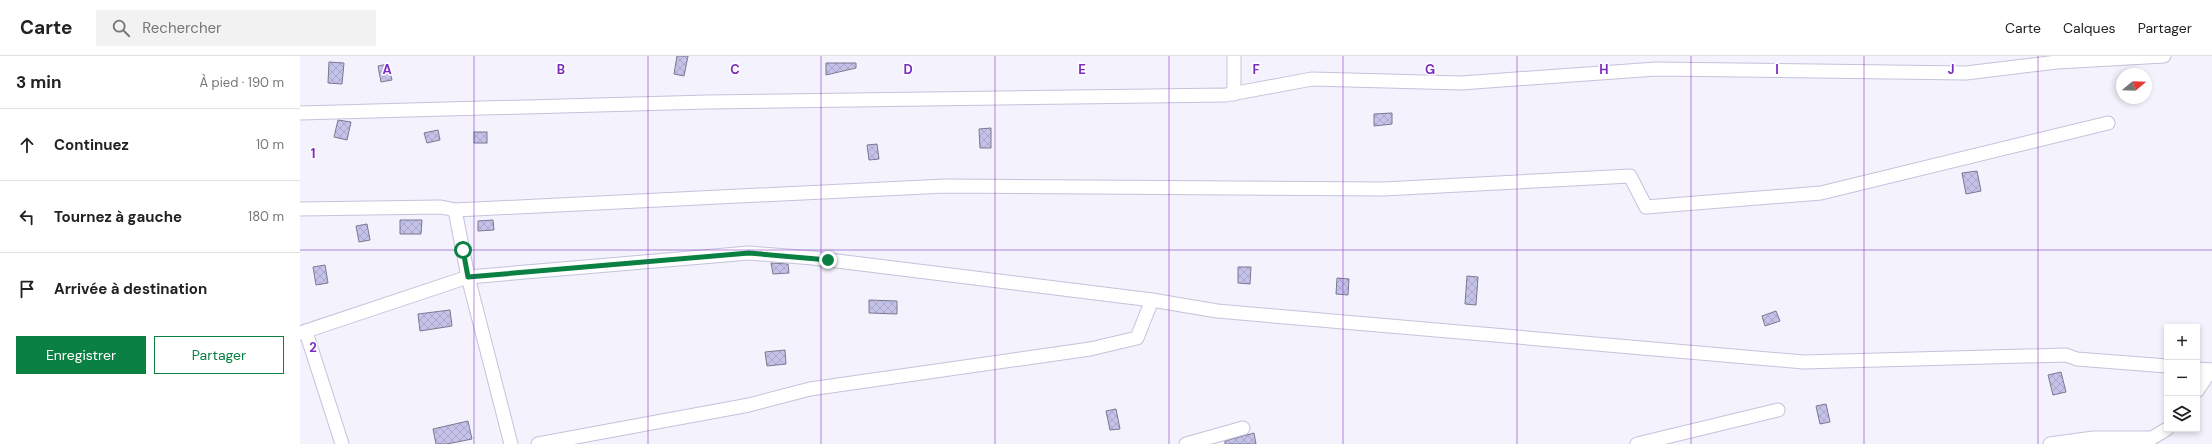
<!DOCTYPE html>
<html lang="fr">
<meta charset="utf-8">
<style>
body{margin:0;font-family:"DM Sans",sans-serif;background:#f2f2f2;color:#222}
.controls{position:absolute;right:12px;bottom:12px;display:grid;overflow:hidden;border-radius:0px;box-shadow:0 2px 6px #0003}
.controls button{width:36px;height:36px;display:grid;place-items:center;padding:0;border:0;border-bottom:1px solid #e0e0e0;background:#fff;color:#222;font:20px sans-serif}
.compass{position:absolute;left:1816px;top:12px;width:36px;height:36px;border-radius:50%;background:#fff;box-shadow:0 2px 6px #0003;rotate:71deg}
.stop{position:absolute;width:12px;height:12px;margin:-9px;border:3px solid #0b8043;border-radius:50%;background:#fff}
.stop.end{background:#0b8043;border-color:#fff;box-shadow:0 1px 4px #0008}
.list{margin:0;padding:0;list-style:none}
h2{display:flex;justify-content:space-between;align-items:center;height:52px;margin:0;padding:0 16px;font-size:17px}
h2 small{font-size:13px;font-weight:400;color:#767676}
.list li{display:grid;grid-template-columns:26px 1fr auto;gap:12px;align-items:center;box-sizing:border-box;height:72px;padding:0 16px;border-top:1px solid #e0e0e0}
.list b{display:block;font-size:15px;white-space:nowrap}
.list em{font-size:13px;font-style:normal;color:#767676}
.actions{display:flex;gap:8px;padding:12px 16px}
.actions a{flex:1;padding:9px 0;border:1px solid #0b8043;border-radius:0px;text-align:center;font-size:14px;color:#0b8043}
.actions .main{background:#0b8043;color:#fff}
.icon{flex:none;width:22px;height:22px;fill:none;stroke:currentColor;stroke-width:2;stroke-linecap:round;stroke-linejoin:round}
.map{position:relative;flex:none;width:1912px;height:388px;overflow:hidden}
header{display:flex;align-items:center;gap:24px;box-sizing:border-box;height:56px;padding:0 20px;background:#fff;border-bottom:1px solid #e0e0e0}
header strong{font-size:19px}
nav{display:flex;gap:22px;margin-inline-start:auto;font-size:14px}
.search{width:280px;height:36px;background:#f2f2f2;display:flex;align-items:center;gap:10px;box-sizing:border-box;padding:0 14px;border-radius:0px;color:#767676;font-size:15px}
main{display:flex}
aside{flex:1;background:#fff}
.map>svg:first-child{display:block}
.building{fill:url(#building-cross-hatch);stroke:#7b7990}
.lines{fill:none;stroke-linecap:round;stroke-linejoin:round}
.street-casing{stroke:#c4c3db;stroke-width:15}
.street{stroke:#fff;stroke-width:13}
.route{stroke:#0b8043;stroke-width:5}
.grid{fill:none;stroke:#7b2cbf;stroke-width:1;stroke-opacity:0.55}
.grid-label{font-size:13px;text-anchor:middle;font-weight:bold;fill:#7b2cbf;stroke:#fff;stroke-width:3;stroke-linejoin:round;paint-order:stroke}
</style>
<header>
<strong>Carte</strong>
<div class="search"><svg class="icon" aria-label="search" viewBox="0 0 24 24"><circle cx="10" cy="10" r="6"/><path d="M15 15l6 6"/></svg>Rechercher</div>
<nav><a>Carte</a><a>Calques</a><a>Partager</a></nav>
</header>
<main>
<aside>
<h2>3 min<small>À pied · 190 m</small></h2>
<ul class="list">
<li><svg class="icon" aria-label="ahead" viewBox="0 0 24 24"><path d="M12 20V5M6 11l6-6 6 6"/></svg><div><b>Continuez</b></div><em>10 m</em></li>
<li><svg class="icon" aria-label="left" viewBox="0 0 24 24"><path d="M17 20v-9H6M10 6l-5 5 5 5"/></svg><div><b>Tournez à gauche</b></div><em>180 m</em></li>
<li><svg class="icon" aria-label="arrive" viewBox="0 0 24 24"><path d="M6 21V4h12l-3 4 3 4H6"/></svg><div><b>Arrivée à destination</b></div></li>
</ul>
<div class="actions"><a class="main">Enregistrer</a><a>Partager</a></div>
</aside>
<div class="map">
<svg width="1912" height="388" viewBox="0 0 1912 388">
<defs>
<pattern id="building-cross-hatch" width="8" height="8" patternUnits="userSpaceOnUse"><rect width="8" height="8" fill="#c5c2ea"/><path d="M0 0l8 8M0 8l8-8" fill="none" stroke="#a9a7c9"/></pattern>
</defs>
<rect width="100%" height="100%" fill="#f3f2fd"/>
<g class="building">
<polygon points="377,0 388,0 384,20 374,18"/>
<polygon points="29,6 44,7 42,28 28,27"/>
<polygon points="526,7 556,7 556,12 526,19"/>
<polygon points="88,8 92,24 81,26 78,10"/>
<polygon points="1092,57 1092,68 1074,70 1074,58"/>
<polygon points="38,64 51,66 47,84 34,81"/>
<polygon points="691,72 691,92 680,92 679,73"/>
<polygon points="138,74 140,84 127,87 124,77"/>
<rect x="174" y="76" width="13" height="11"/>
<polygon points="577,88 579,103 569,104 567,89"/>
<polygon points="1677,115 1681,135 1666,138 1662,117"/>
<polygon points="100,164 122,164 121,178 100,178"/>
<polygon points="193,164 194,174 178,175 178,165"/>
<polygon points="67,168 70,184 59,186 56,170"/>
<polygon points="471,207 488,208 489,217 473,218"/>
<polygon points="25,209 28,227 16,229 13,211"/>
<polygon points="938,211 951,211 950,228 938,227"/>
<polygon points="1167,220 1178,221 1176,249 1165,248"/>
<polygon points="1037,222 1049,223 1048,239 1036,238"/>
<polygon points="569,244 597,245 597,258 569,257"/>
<polygon points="150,254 152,270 120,275 118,258"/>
<polygon points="1476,255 1480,265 1465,270 1462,260"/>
<polygon points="485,294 486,308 467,310 465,296"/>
<polygon points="1761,316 1766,336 1753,339 1748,319"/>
<polygon points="1526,348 1530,366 1520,368 1516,350"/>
<polygon points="816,353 820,373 810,374 806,355"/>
<polygon points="168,365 172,383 147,388 136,388 133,373"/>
<polygon points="954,377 956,388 925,388 925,385"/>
</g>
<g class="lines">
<g class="street-casing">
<g id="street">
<polyline points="934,0 934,38"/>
<polyline points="0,57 407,46 926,39 1012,23 1161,27 1356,13 1666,17 1757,6 1864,0"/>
<polyline points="0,153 141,151 155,154 645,130 1084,133 1330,120 1346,151 1521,137 1808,67"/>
<polyline points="155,154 168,221 211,388"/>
<polyline points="6,276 42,388"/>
<polyline points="0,277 168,221 449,197 513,202 852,244 917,255 1504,306 1766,299 1777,303 1867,310"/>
<polyline points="1897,313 1912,314"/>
<polyline points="1897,335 1911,314"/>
<polyline points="238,388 449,349 510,333 790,293 837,282 852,244"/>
<polyline points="886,388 943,372"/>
<polyline points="1337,388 1478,354"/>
<polyline points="1750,388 1793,382 1852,382 1867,373"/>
</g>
</g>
<use href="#street" class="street"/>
</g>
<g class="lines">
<polyline class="route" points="163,194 168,221 449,197 528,204"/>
</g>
<path class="grid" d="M174,0v388M348,0v388M521,0v388M695,0v388M869,0v388M1043,0v388M1217,0v388M1391,0v388M1564,0v388M1738,0v388M0,194h1912"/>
<g class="grid-label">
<text x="87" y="18">A</text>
<text x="261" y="18">B</text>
<text x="435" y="18">C</text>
<text x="608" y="18">D</text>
<text x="782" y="18">E</text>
<text x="956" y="18">F</text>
<text x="1130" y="18">G</text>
<text x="1304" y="18">H</text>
<text x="1477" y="18">I</text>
<text x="1651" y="18">J</text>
<text x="13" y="102">1</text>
<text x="13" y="296">2</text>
</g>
</svg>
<div class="controls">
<button>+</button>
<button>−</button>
<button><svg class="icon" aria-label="layers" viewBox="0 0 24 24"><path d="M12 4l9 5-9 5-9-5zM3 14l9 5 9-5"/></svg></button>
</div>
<svg class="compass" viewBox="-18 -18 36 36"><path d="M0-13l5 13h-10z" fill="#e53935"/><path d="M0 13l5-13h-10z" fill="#767676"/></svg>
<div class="stop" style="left:163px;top:194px"></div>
<div class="stop end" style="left:528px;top:204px"></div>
</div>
</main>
